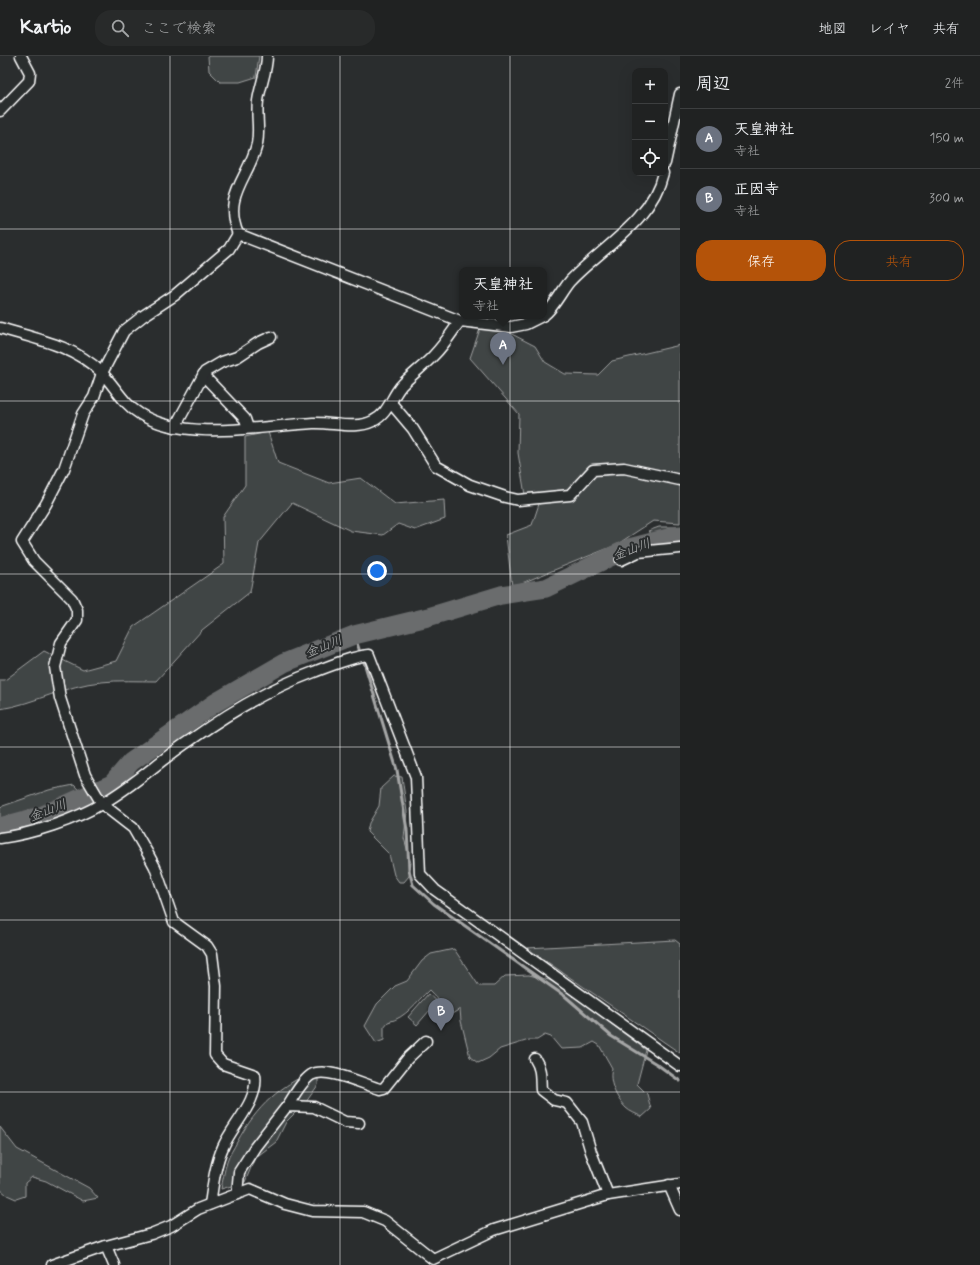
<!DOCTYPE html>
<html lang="ja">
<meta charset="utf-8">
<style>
body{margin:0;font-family:Mynerve,"Klee One",sans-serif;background:#282a2a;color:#f1f3f6}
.controls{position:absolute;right:12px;top:12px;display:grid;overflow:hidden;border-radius:8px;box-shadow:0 4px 16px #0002}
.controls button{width:36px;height:36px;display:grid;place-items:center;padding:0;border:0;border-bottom:1px solid #3d3f40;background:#202222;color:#f1f3f6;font:20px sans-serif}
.you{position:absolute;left:377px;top:515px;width:14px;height:14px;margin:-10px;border:3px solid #fff;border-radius:50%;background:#1a73e8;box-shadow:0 0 0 6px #1a73e833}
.badge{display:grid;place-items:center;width:26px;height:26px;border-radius:50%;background:#b45309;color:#fff;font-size:13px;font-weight:700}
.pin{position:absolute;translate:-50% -33px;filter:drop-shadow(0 1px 2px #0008)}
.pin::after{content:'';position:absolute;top:21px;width:14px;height:12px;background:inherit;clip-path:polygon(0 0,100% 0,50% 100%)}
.popup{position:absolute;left:459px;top:211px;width:88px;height:52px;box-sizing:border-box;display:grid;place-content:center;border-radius:8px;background:#202222;filter:drop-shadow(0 1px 3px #0005);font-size:13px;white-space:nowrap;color:#a2a4a5}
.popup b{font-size:15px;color:#f1f3f6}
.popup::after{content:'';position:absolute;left:50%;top:100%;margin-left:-8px;border:8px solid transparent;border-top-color:#202222}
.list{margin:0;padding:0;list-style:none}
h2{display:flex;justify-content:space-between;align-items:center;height:52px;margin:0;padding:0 16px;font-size:17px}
h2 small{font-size:13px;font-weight:400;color:#a2a4a5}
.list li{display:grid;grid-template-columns:26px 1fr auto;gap:12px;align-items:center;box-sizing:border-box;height:60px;padding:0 16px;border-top:1px solid #3d3f40}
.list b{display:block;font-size:15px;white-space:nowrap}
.list p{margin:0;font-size:13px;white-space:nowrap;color:#a2a4a5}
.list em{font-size:13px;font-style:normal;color:#a2a4a5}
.actions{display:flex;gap:8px;padding:12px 16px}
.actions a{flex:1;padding:9px 0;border:1px solid #b45309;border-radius:16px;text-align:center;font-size:14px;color:#b45309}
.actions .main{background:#b45309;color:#fff}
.icon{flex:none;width:22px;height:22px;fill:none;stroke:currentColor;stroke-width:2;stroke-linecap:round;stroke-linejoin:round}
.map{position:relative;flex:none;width:680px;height:1209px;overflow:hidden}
header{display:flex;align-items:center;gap:24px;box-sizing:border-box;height:56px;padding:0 20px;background:#202222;border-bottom:1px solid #3d3f40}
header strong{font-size:19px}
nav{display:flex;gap:22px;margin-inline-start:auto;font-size:14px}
.search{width:280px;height:36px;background:#282a2a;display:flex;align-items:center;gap:10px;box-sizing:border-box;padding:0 14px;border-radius:16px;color:#a2a4a5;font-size:15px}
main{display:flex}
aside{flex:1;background:#202222}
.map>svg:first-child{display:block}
.green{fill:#414445;stroke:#a0a2a2}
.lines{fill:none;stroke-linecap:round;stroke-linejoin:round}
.stream{stroke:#a6a7a7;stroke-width:3}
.river{stroke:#6a6c6d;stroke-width:19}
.street-casing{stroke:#fff;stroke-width:13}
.street{stroke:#2a2d2e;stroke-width:10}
.grid{fill:none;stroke:#fff;stroke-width:1;stroke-opacity:0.55}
.labels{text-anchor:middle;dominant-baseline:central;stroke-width:4;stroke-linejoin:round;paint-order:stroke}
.water-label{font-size:13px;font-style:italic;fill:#b4b6b6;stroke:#2a2d2e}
</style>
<header>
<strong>Kartio</strong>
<div class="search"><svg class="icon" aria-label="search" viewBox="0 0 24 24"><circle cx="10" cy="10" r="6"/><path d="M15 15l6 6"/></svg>ここで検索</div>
<nav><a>地図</a><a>レイヤ</a><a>共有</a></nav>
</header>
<main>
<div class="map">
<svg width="680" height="1209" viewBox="0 0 680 1209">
<rect width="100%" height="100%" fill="#2a2d2e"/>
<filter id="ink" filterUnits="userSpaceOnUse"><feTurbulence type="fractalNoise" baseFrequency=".025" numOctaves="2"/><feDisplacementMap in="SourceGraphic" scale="8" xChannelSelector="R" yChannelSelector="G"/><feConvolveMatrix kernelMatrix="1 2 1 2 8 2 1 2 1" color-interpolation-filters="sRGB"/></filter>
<g filter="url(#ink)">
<g class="green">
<polygon points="208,0 259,0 256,21 240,26 220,26 209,15"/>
<polygon points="481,270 504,274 535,290 545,306 565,318 598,319 612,305 680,289 680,467 653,465 616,489 512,531 506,479 532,469 539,448 526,445 518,397 519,358 470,302"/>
<path d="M268,376l10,31 51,20 32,-5 34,26 49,-4 1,19 -30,11 -17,-6 -15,11 -32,-4 -59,-28 -33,40 -9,49 -48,38 -46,51c-18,0 -37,-1 -55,1 -35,3 -67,22 -101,27v-29h5l39,-29 39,19 33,-9 17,-34 91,-63 -1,-47 22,-32v-48z"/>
<path d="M659,471h21v15c-11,1 -23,-4 -32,-11z"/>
<polygon points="394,720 402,721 407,756 404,782 411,807 409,820 404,826 399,826 394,819 389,798 367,776 369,767 379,750 381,732"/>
<polygon points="74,729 89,745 47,764 0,777 0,751 49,734"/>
<polygon points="675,884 680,888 680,997 527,892"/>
<path d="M454,893l25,37h15l11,-10 24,-1 20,5 21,13 76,57 -9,34 10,10 4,15 -9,8c-5,-3 -12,-5 -16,-9 -10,-10 -18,-27 -14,-40l-13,-23 -5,-3 -11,6 -22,1 -10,-12 -6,-2 -8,5h-8l-29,9 -11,9 -11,5 -8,-6 -9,-36 -1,-12 -8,5 -23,-24c-13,12 -23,28 -41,32l-4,5v13l-8,3 -11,-17 12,-22 18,-18 12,-5 15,-20 9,-7z"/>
<polygon points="428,938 437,946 417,969 408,961"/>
<path d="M318,1013v16l-12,17 -20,20 -10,20 -21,16 -10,24 -24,7c2,-9 3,-18 6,-27 2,-7 7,-14 10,-20 20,-36 43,-57 81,-73z"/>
<polygon points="0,1071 17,1093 89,1132 98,1142 83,1145 46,1125 32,1121 25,1127 25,1140 16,1143 7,1139 0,1133"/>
</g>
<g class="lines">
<g class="stream">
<polyline points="354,579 359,593"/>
<polyline points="364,606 397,714 407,774 409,814 413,829 434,848 566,941 611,980 658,1009 680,1025"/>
</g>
<polyline class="river" points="0,771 41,760 112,728 131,706 215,647 284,607 354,579 428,561 501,539 546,532 629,492 680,479"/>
<g class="street-casing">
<g id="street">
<path d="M267,0c0,15 -7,30 -9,45 -2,15 2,28 -1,43 -8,34 -35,51 -19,90l222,87 51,6 15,-3 16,-8"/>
<polyline points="0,55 29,25 30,17 21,0"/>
<polyline points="665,107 680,38"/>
<path d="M544,259c9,-6 18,-25 26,-34 31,-33 82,-60 93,-108"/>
<path d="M0,272c36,11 73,17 101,44 14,14 22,32 39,42 45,28 123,12 173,9 19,-1 42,7 60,-2 15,-7 18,-23 28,-35 10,-11 23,-20 33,-31 10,-10 18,-23 26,-34"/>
<polyline points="203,319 245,363 248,372"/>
<polyline points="391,347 413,373 436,410 470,429 505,441 518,444 570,439 593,414 624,412 680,424"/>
<polyline points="175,371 205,316 222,306 237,301 258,287 271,281"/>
<polyline points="621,504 638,496 680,492"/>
<path d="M0,782c32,-4 75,-18 103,-35 32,-18 58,-44 89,-64 38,-27 79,-51 122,-67 18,-7 37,-15 55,-17l47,122 4,97 15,16 245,176"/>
<path d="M535,1003c7,11 5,19 6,31l13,10 13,3 15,19 9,30 17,43"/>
<path d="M287,1051c6,-10 14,-25 24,-32 15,-9 52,9 69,14l4,-1 24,-30 18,-17"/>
<polyline points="669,1129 680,1154"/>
<polyline points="237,1138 239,1116 255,1091 287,1050 314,1051 345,1066 359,1067"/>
<path d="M210,1148c3,-19 5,-39 13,-57 10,-23 36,-46 32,-72l-32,-11 -8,-9 1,-69 -4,-32 -5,-8 -33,-24 -19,-55 -7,-13 -15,-26 -31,-24 -17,-29 -25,-77 -5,-31 6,-24 16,-23v-10l-5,-11 -38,-38 -12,-19 24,-38 18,-35 19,-55 11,-17 8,-24 22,-42 19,-15 32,-21 54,-46 9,-15"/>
<polyline points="106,1190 114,1209"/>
<polyline points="52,1209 106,1190 151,1178 171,1170 198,1153 250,1133 285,1148 312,1155 363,1156 385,1165 433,1203 494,1174 608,1139 680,1128"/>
</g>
</g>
<use href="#street" class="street"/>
</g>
</g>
<path class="grid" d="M170,0v1209M340,0v1209M510,0v1209M0,173h680M0,345h680M0,518h680M0,691h680M0,864h680M0,1036h680"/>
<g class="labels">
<g class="water-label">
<text transform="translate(632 494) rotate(-20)">金山川</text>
<text transform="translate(324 591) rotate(-22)">金山川</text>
<text transform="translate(48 755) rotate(-21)">金山川</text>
</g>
</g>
</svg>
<div class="controls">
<button>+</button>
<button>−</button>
<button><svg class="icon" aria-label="locate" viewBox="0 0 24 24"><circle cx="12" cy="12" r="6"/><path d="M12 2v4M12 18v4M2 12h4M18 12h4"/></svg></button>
</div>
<div class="you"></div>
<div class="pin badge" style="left:503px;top:309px;background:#6b7280">A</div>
<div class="popup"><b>天皇神社</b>寺社</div>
<div class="pin badge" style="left:441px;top:975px;background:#6b7280">B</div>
</div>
<aside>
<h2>周辺<small>2件</small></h2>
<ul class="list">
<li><span class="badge" style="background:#6b7280">A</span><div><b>天皇神社</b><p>寺社</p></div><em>150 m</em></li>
<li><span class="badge" style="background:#6b7280">B</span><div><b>正因寺</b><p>寺社</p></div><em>300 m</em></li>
</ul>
<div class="actions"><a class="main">保存</a><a>共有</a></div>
</aside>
</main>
